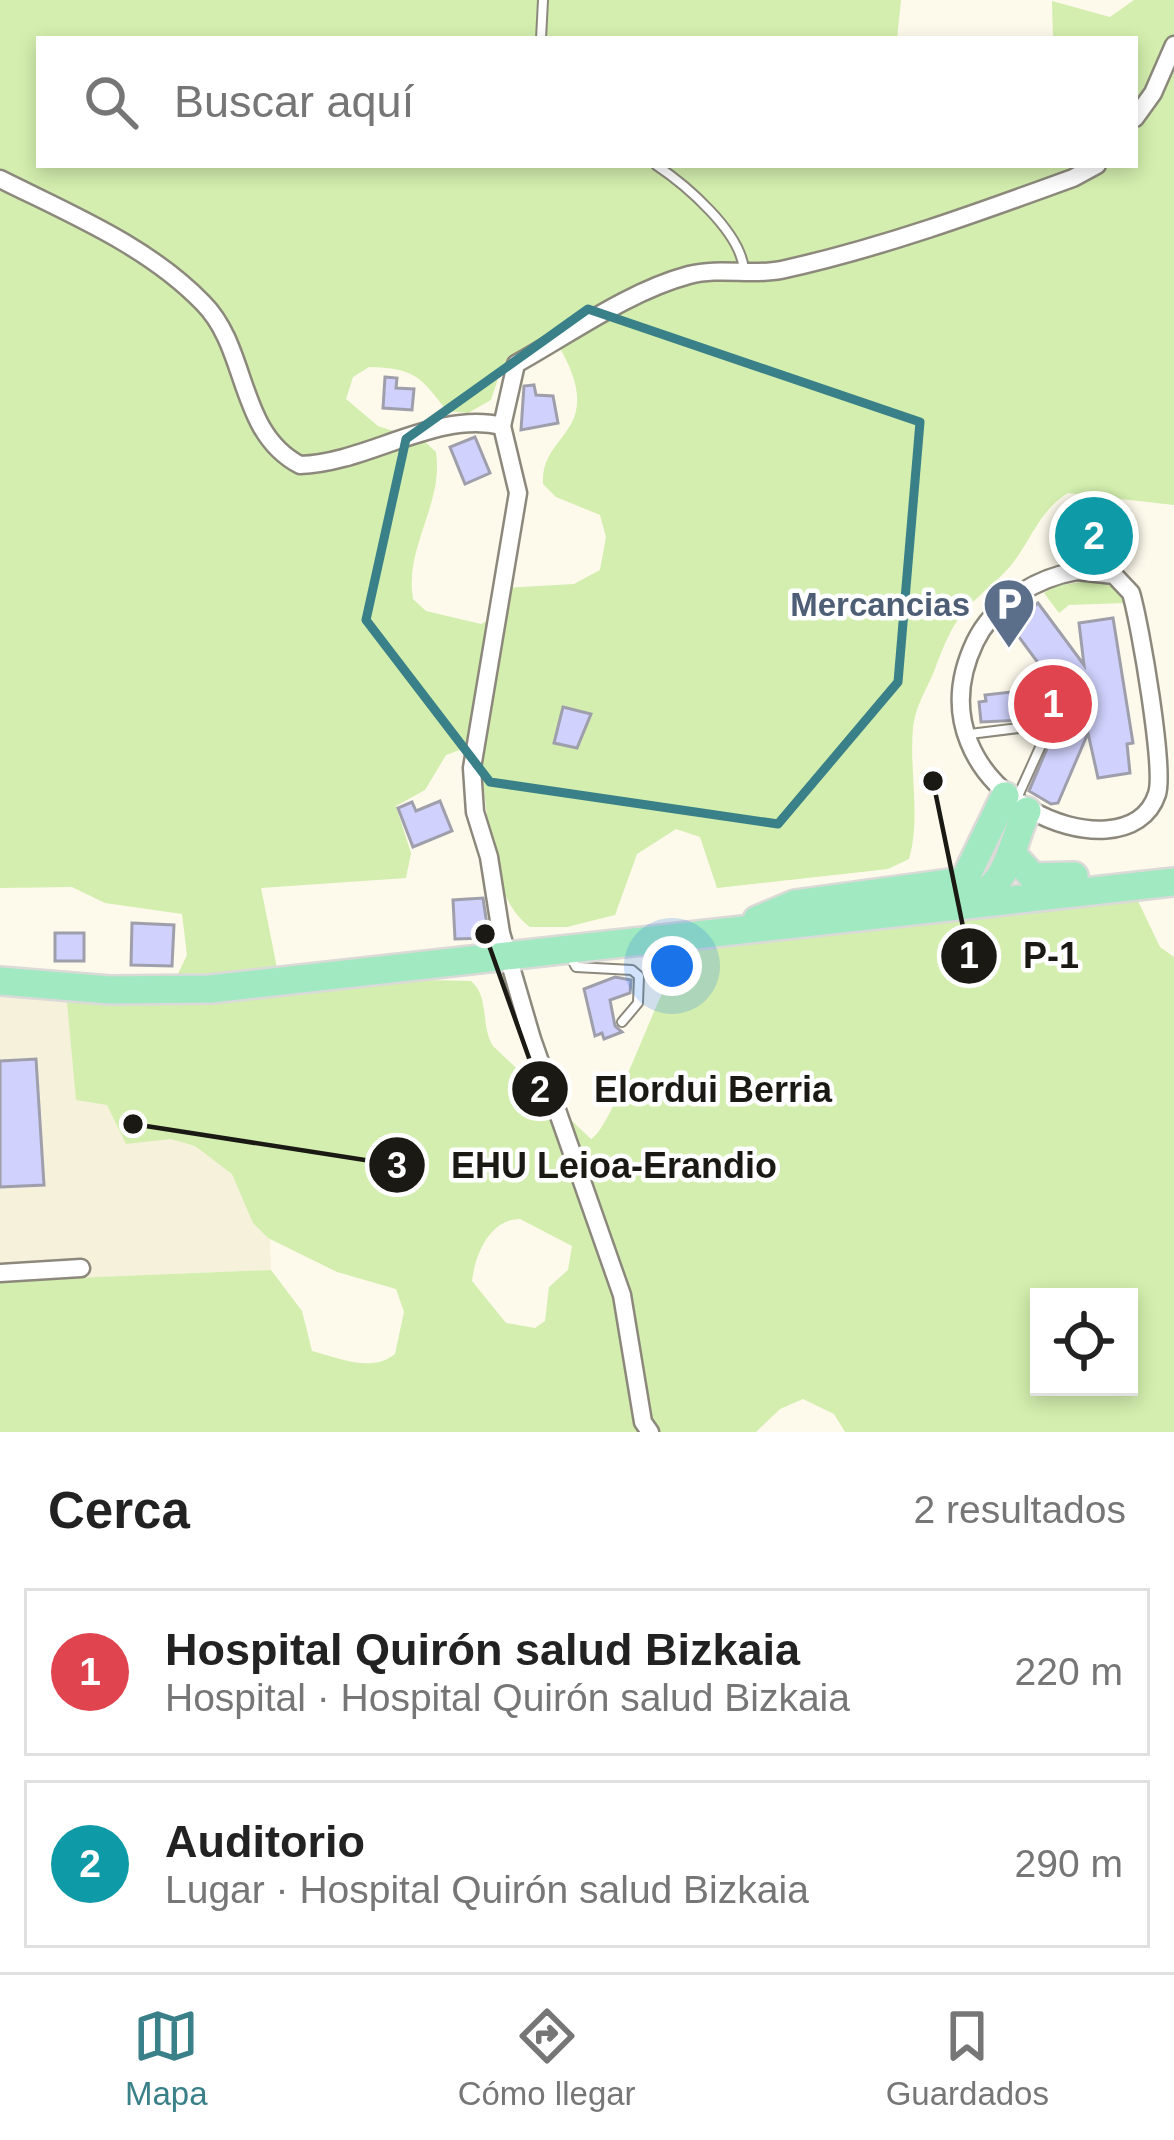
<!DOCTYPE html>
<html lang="es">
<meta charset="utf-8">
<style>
body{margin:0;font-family:Arial,sans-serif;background:#f6f6f6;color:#222}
.controls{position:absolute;right:36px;bottom:36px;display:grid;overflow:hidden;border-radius:0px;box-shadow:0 6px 18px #0003}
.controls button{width:108px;height:108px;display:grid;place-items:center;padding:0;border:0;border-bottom:3px solid #e0e0e0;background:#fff;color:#222;font:60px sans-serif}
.you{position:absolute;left:672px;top:966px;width:42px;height:42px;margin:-30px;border:9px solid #fff;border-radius:50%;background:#1a73e8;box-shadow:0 0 0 18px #1a73e833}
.badge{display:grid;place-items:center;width:78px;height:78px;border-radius:50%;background:#398088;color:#fff;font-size:39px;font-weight:700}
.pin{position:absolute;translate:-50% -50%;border:6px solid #fff;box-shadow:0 3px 12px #0006}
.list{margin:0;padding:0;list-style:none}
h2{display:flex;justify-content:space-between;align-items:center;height:156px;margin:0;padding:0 48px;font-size:51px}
h2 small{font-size:39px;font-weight:400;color:#767676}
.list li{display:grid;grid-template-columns:78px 1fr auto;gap:36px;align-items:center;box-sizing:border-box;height:168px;margin:0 24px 24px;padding:0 24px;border:3px solid #e0e0e0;border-radius:0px}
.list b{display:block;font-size:45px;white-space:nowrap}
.list p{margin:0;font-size:39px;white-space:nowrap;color:#767676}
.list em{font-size:39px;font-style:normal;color:#767676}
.icon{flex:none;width:66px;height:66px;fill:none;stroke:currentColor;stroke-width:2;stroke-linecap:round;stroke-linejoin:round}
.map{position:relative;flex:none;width:1174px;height:1432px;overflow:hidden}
.search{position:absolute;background:#fff;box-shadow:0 6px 18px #0003;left:36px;right:36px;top:36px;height:132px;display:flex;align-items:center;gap:30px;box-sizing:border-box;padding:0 42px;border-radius:0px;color:#767676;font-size:45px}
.sheet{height:540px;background:#fff}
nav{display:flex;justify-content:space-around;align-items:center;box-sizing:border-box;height:168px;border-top:3px solid #e0e0e0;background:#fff;font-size:33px;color:#767676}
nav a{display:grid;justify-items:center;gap:6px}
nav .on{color:#398088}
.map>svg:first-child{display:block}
.built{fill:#f6f1db}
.green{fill:#d3eeae;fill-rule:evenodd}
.building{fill:#d0d1fc;stroke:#9f9fac;stroke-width:3}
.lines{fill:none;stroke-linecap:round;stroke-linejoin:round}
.lane-casing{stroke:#8c897c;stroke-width:12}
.street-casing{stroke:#8c897c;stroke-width:21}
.primary-casing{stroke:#dadad9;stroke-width:32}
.lane{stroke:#fff;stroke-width:8}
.street{stroke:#fff;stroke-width:16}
.primary{stroke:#a0e9c1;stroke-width:27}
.marked{fill:none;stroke:#398088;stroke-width:9;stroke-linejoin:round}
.labels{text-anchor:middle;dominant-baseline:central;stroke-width:9;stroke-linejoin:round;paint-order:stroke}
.service-label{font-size:33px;font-weight:bold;fill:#4e5e75;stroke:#fff;text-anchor:end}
.leader{fill:none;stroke:#1a1914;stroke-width:4.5}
.callout-dot{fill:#1a1914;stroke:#fff;stroke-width:4.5}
.mark-label{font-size:36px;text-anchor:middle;font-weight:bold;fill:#fff}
.callout-label{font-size:36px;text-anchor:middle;font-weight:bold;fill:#1a1914;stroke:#fff;stroke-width:9;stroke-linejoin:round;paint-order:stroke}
</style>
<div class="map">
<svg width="1174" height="1432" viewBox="0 0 1174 1432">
<rect width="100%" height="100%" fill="#fdf9eb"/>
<polygon class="built" points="0,989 104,999 264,1063 271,1270 0,1281"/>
<g class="green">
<path d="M0,0h901l-4,39h-858v126h1096v-126h-82l-1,-38 58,16 24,-17h40v505l-106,-12c-31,18 -39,55 -64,80 -42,40 -47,38 -69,96 -8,21 -19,34 -22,59 -4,42 8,90 -4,131l-21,10 -171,19 -17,-51 -24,-8 -39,25 -22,61 -48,12h-37c-43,-30 -41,-119 -50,-165l-20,-12 -14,5 -21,35 -29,16 15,47 -5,25 -145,10 21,105 101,-14 88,2c19,16 9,44 22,65l98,93c23,-11 69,-161 98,-193l449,-45 22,46 14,10v475h-329l-11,-18 -31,-15 -23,10 -24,23h-756v-151l271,-11 31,41 10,40c26,7 60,22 83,3l9,-42 -8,-23 -59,-17 -69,-34 -15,-15 -21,-49 -37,-28 -24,-7 -45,5 -19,-39 -31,-5 -11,-119 110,-1 12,-25 -5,-41 -77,-11 -33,-16 -72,1zM549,348h11c48,86 -20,83 -17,136l13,13 44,18 6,22 -6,33 -26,14 -69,4 -16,32 -8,4 -55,-13 -13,-12c-9,-52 31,-95 23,-147l-12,-11 -46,-15 -32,-27 7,-22 16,-10c46,1 52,10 78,44l21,2 23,-13 11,-34zM520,1219l52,27 -4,24 -19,17 -4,34 -10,7 -29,-5 -34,-42c3,-27 18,-62 48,-62zM1039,1297h90v90h-90z"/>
<polygon points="1094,580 1113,587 1125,603 1069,605 1059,613 1044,593 1055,586"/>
</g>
<g class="building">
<polygon points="385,377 397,378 396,388 414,389 412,410 383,408"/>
<polygon points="534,385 536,395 553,396 558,423 521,430 524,386"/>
<polygon points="475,437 490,473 465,484 450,447"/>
<polygon points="1076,509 1130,512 1134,549 1106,554 1105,546 1056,549 1055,530"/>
<polygon points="1030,602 1033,607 1038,603 1084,665 1079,623 1113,618 1133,743 1127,744 1130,773 1098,778 1088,733 1058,803 1051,804 1029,791 1054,732 1049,719 981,722 979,702 986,701 985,695 1056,687 1010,625 1011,616"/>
<polygon points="563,707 591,714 577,748 554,743"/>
<polygon points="440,801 452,831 413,847 398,808 412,802 416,811"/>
<polygon points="483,898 489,938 455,939 453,900"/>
<polygon points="132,923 174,925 172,966 131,965"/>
<rect x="55" y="933" width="29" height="28"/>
<polygon points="615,977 631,980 630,993 610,1000 615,1026 622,1032 604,1039 602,1033 595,1036 584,989"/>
<polygon points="36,1059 44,1185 0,1187 0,1061"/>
</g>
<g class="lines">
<g class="lane-casing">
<g id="lane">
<polyline points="541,39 543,0"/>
<path d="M656,165c30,20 85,67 88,105"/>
<polyline points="970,734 1035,726 1042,743 1018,796"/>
<polyline points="569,954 576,967 632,970 639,976 638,1003 622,1022"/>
</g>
</g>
<g class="street-casing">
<g id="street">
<polyline points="1135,118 1153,93 1174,45"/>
<path d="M0,179c70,35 148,67 203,124 46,46 34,129 97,162 68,-2 136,-55 202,-39"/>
<polyline points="502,426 518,493 472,768 475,812 489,857 501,933 532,1039 622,1295 643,1422 650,1432"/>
<path d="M502,426l14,-62c54,-30 113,-73 173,-89 31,-8 62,1 92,-5 100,-22 196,-57 292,-92l24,-13"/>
<path d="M1077,571l37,4 17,18c9,30 34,176 26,201 -29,90 -254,-1 -182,-152 19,-39 61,-64 102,-71z"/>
<polyline points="0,1273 81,1268"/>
</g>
</g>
<g class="primary-casing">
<g id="primary">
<polyline points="1011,853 1033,877 1074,876"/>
<path d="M965,898c45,-5 45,-54 62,-87"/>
<polyline points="757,920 795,904 964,881 1005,796"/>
<polyline points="0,981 110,990 210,989 1174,882"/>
</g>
</g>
<use href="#lane" class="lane"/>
<use href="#street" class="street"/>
<use href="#primary" class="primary"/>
</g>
<path class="marked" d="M588,309l332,113 -22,260 -120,142 -288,-42 -124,-162 40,-181z"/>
<defs>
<g id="parking-pin" transform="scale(2.7)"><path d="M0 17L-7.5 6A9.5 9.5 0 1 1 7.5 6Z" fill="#5c6f8a" stroke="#fff"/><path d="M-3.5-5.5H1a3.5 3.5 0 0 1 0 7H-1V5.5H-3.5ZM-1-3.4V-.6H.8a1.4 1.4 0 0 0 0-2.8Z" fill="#fff"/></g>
</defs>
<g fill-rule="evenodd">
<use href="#parking-pin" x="1009" y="604"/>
</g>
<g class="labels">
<g class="service-label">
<text x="970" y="604">Mercancias</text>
</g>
</g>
<path class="leader" d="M933 781L969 956M485 934L540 1089M133 1124L397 1165"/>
<g class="callout-dot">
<circle cx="933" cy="781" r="12"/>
<circle cx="485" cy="934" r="12"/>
<circle cx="133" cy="1124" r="12"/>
<circle cx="969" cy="956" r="30"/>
<circle cx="540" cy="1089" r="30"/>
<circle cx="397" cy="1165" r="30"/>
</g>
<g class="mark-label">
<text x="969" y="968">1</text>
<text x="540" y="1102">2</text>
<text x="397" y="1178">3</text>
</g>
<g class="callout-label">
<text x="1051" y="968">P-1</text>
<text x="713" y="1102">Elordui Berria</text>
<text x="614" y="1178">EHU Leioa-Erandio</text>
</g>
</svg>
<div class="controls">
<button><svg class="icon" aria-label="locate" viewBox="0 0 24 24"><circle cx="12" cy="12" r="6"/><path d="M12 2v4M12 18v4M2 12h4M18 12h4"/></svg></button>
</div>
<div class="you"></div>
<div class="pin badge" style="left:1053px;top:704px;background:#e0444e">1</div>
<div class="pin badge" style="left:1094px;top:536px;background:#0f9aa8">2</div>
<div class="search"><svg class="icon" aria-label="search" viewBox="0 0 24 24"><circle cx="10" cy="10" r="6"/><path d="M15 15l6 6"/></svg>Buscar aquí</div>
</div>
<section class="sheet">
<h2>Cerca<small>2 resultados</small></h2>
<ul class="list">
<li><span class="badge" style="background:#e0444e">1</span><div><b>Hospital Quirón salud Bizkaia</b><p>Hospital · Hospital Quirón salud Bizkaia</p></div><em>220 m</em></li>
<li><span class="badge" style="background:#0f9aa8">2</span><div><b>Auditorio</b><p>Lugar · Hospital Quirón salud Bizkaia</p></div><em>290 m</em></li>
</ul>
</section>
<nav>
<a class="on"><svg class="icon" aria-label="map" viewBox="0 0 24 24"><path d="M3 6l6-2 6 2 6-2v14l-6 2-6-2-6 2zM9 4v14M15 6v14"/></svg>Mapa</a>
<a><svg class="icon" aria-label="directions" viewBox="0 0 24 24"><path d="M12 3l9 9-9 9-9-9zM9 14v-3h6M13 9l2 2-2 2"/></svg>Cómo llegar</a>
<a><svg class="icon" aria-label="saved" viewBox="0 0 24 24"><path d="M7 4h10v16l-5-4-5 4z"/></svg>Guardados</a>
</nav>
